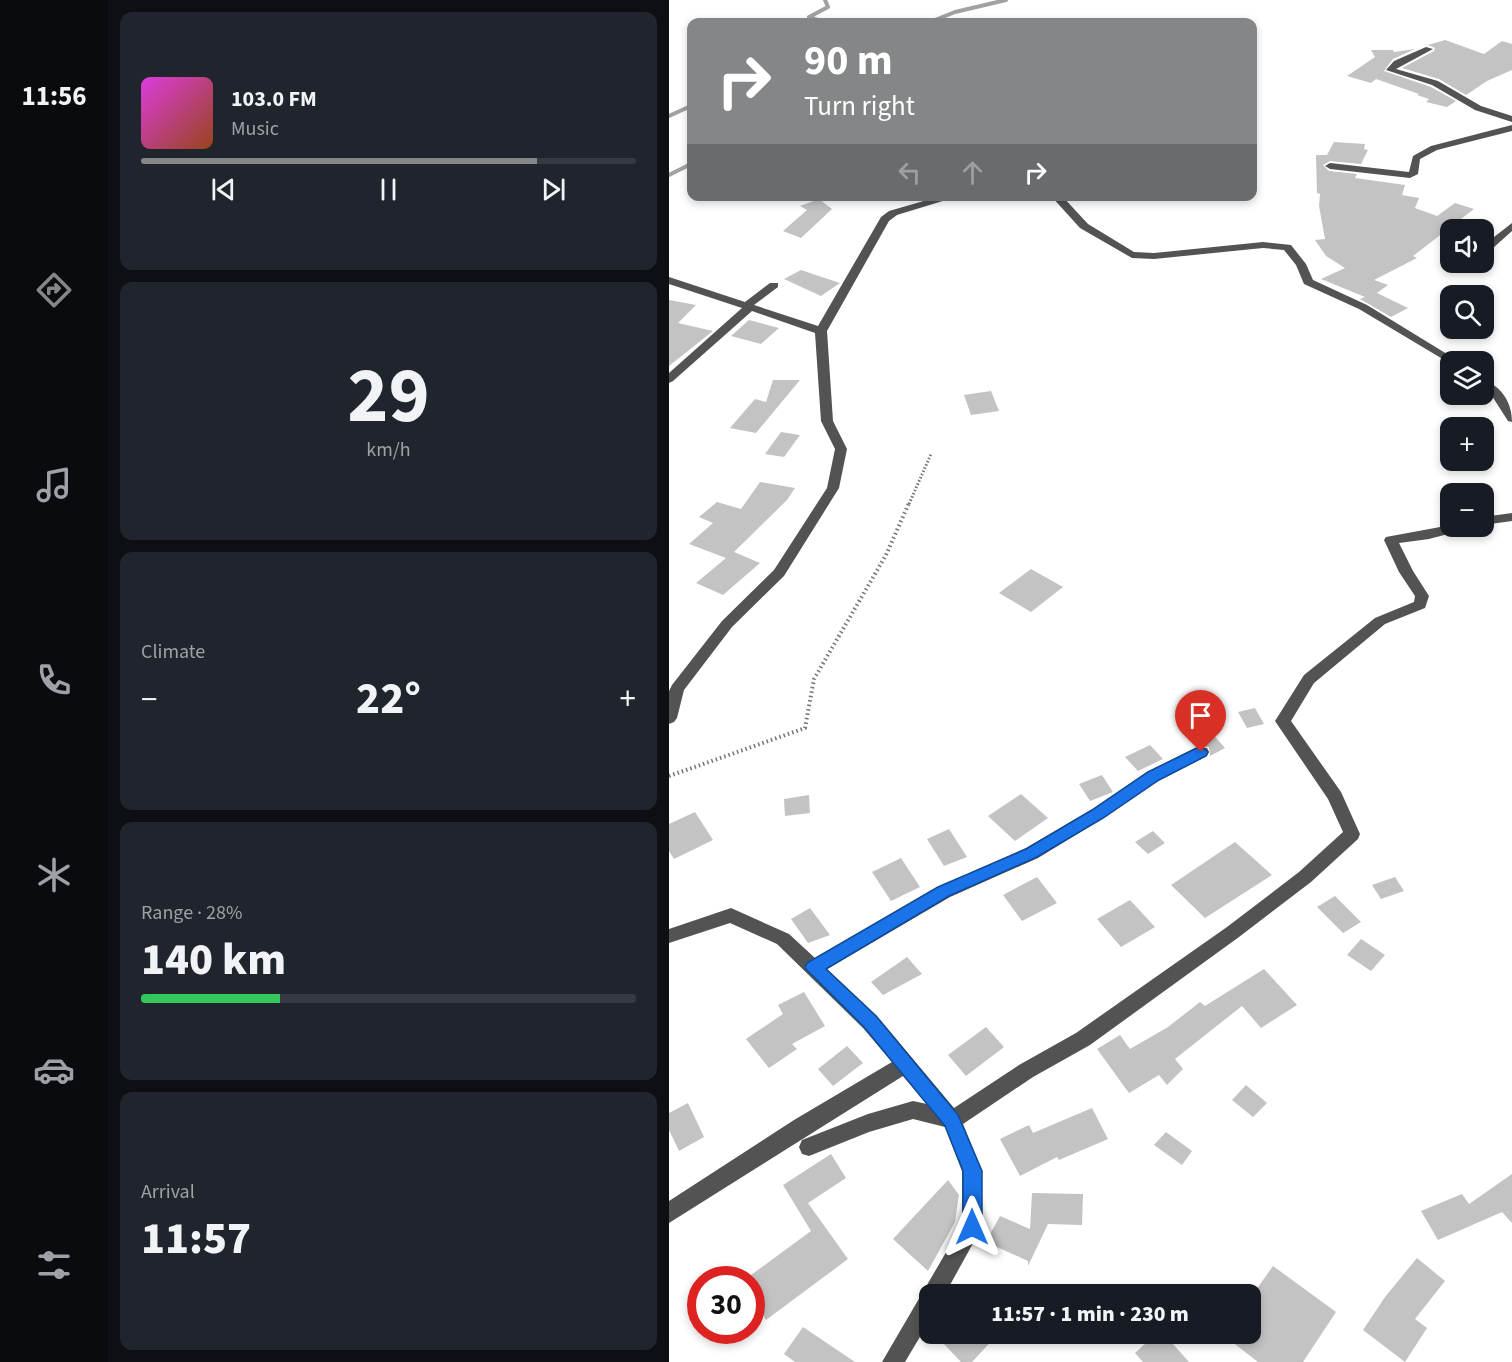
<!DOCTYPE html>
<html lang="en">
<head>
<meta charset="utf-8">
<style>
  :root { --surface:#171b24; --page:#20242c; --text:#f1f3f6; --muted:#9ea1a6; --line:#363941; --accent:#858687 }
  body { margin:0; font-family:"Source Sans 3",sans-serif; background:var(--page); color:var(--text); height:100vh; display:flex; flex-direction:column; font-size:22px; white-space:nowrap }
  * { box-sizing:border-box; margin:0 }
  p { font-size:20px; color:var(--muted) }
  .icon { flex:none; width:33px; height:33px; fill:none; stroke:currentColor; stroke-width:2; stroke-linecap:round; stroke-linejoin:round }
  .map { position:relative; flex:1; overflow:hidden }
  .side { display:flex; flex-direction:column; gap:12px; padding:12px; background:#0d0f14; width:561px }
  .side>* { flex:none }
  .top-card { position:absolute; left:18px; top:18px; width:570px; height:183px; border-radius:12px; box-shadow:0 3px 9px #0003; background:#858687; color:#fff; overflow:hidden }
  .buttons { position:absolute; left:771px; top:219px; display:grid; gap:12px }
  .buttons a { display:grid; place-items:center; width:54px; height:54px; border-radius:12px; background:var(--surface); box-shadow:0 3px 9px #0003; font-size:30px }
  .speed { position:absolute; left:18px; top:1266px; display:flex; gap:12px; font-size:30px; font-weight:700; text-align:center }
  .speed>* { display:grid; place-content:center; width:78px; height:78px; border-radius:50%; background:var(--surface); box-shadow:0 3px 9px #0003; line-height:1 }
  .speed .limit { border:9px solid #d22; background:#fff; color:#111 }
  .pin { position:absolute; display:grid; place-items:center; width:51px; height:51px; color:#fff; margin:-62px -26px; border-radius:50% 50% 50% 0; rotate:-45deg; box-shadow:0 0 6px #0007 }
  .pin .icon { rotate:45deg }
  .me { position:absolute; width:66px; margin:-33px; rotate:0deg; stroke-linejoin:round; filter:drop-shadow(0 0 4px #0008) }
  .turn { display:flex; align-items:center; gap:21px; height:126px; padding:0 18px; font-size:27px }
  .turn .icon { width:78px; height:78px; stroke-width:2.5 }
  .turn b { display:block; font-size:42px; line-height:51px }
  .lanes { display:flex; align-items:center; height:57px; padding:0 18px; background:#0003; justify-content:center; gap:30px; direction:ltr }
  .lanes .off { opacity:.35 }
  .big { font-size:45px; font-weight:800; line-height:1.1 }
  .side .tile { flex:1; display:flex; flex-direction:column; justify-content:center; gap:9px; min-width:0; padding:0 21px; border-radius:12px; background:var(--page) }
  .side .dial { align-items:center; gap:0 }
  .dial b { font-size:78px; line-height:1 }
  .song { display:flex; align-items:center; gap:18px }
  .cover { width:72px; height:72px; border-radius:9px; background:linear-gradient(135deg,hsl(300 70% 55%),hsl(20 70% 35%)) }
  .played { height:6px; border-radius:3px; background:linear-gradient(90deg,var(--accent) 80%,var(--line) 80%) }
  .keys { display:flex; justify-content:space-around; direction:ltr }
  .heat { display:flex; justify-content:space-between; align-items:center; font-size:33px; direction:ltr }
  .charge { height:9px; border-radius:4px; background:linear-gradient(90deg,#34c759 28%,var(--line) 0) }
  .trip { position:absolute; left:250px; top:1284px; width:342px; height:60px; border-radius:12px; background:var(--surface); box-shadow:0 3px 9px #0003; font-weight:800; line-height:60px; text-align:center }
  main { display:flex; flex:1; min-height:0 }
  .dock { display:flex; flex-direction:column; width:108px; justify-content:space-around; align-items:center; background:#090b0e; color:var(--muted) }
  .dock .icon { width:42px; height:42px }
  .dock .current { color:var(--accent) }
  .dock b { font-size:27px; color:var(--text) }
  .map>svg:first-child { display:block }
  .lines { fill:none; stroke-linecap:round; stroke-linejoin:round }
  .stream { stroke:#a1a1a1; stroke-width:4 }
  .building { fill:#c3c3c3 }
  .path-far1 { stroke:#757575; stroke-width:3; stroke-dasharray:1.5 2; stroke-linecap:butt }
  .path { stroke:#757575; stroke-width:4; stroke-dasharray:1.5 3; stroke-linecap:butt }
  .minor { fill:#535353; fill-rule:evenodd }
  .route { fill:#1a73e8; stroke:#114b97; stroke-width:1.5 }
</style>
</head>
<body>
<main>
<nav class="dock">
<b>11:56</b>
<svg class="icon current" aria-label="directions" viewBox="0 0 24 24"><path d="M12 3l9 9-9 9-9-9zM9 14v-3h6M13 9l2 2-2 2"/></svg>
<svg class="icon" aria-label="music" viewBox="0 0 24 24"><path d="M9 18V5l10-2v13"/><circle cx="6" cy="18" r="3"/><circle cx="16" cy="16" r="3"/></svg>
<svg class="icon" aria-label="phone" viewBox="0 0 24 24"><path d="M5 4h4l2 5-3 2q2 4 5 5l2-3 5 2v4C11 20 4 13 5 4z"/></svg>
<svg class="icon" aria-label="climate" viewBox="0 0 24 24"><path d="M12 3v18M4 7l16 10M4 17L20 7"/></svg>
<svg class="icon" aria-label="car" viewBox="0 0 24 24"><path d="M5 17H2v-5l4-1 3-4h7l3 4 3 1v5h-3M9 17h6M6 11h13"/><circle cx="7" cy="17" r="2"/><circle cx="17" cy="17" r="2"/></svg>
<svg class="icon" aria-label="filters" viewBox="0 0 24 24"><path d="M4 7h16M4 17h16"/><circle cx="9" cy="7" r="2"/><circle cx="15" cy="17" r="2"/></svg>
</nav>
<section class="side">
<div class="tile">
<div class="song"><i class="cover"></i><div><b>103.0 FM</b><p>Music</p></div></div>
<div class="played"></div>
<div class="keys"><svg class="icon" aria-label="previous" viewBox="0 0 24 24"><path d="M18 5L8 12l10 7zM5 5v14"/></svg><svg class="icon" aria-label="pause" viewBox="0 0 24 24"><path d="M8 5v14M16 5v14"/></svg><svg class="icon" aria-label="next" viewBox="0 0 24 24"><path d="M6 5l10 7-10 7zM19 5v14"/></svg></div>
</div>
<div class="tile dial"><b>29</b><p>km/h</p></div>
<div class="tile"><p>Climate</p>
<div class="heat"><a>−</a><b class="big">22°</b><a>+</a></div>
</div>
<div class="tile"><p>Range · 28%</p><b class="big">140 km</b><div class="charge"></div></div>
<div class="tile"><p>Arrival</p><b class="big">11:57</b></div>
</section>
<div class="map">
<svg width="843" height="1362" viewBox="0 0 843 1362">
  <rect width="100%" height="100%" fill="#fff"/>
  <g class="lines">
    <path class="stream" d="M154 22 140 17 159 7 156 0
      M261 22 286 12 337 0
      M0 116 22 106
      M0 175 22 164"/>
  </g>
  <path class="building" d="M776 40 815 54 833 41 843 44V70L818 81 797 95 770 79 733 68 765 51 766 48 759 45Z
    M746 49 724 59 715 71 762 87 787 101 778 107 757 102 760 99 748 95 750 94 707 79 702 83 678 76 706 57 702 50H724L725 52Z
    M665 142 696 144 695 149 699 150 692 164 661 161 654 165 660 171 688 174 686 178 736 185 733 195 750 198 746 208 768 216 786 203 805 209 744 256 748 258 705 280 719 285 708 293 739 308 722 317 691 299 696 297 652 279 676 268 657 256 646 240 656 239 650 206 651 194 648 193 647 155H658Z
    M150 199 163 209 132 238 114 231 138 210 131 206Z
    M132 270 171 283 152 296 115 279Z
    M0 300 27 305 9 323 44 331 0 366Z
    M80 320 110 328 92 344 62 336Z
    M104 380H131L87 433 61 428 86 399 97 402Z
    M322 391 330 411 302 415 295 395Z
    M112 432 131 435 115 457 96 454Z
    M91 482 126 488 118 500 65 552 91 563 54 595 27 583 57 558 20 544 44 523 30 517 48 502 72 509Z
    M362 569 394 587 362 612 330 593Z
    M586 708 595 724 578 728 569 712Z
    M540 730 556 748 541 756 540 747 527 746 521 739Z
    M481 745 494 759 469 771 456 757Z
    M433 775 444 792 421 801 410 784Z
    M352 794 379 818 346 841 319 816Z
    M140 795 141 813 116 816 115 799Z
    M26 812 44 840 5 859 0 851V824Z
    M280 829 298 857 275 866 258 839Z
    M484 831 496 843 479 854 466 842Z
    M566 842 603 875 536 918 502 885Z
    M232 858 251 887 222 901 203 872Z
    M368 877 388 903 353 921 334 895Z
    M726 877 735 891 712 899 703 885Z
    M666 896 692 922 674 933 648 907Z
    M461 900 486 927 452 947 428 919Z
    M141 908 161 935 139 943 122 919Z
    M692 939 716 955 702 971 678 955Z
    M238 957 253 974 214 995 202 982Z
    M595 969 628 1005 592 1028 573 1006 506 1059 514 1069 498 1085 490 1075 460 1093 428 1049 451 1035 461 1049 499 1027 531 1002 536 1006Z
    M135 992 156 1026 123 1044 128 1049 100 1068 77 1039 114 1014 109 1005Z
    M317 1027 335 1047 297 1076 279 1055Z
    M178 1046 194 1063 164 1086 149 1069Z
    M577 1085 598 1103 584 1117 563 1100Z
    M19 1103 35 1137 10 1151 0 1130V1113Z
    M423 1108 439 1139 390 1160 388 1157 351 1176 331 1139 360 1125 364 1133Z
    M497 1132 523 1151 513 1165 485 1145Z
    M162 1154 177 1178 139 1203 179 1259 97 1320 82 1297V1275L142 1231 114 1185Z
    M843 1174V1223L833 1212 769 1240 752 1211 793 1194 800 1204Z
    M279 1180 290 1195 286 1222 259 1271 224 1239Z
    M363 1193 414 1194 413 1225 379 1224 359 1266V1261L317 1242 331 1216 361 1229Z
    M748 1258 776 1281 746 1319 758 1328 736 1362 694 1330 716 1297Z
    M604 1266 667 1312 634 1362H589L553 1334H582V1297Z
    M134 1327 186 1362H126L115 1354Z
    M283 1334H329L303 1362H292L274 1343Z
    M487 1334H495L520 1362H474L466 1353Z"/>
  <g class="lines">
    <path class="path-far1" d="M240 504 262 454"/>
    <path class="path" d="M0 776 136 728 145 679 217 555 240 503"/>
    <path class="minor" d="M757 47 764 49 727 69 769 81 812 106 843 116V122L806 110 763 85 717 70 725 61Z
      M843 125V131L768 150 751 159 749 174 741 178 661 169 656 166 661 163 740 172 744 156 762 146Z
      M272 196H290L228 215 220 221 158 331 164 421 178 449 170 488 115 576 63 627 15 690 8 718 5 722 0 724V691L3 685 53 621 105 570 158 488 166 449 152 421 146 333 83 311 4 381 0 383V373L73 308 0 284V277L76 302 101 283H109V287L85 305 149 326 212 217 220 211Z
      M382 196H393L419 224 465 252 485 253 594 242 622 245 637 264 644 280 698 305 791 362H782V364L690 309 635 284 627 265 615 250 594 248 485 259 463 258 411 228Z
      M843 223V231L824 248H816V244Z
      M814 380C833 386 843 403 843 422L839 421 823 396 814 389Z
      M843 513V521L814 525V517Z
      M782 525 799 526 798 529 760 539 730 543 744 571 760 596 756 608 716 624 645 683 622 721 672 792 691 834 689 839 642 882 570 937 421 1045 364 1077 294 1124 313 1171V1227L276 1294H261V1320L236 1362H213L293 1225V1171L276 1127 244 1119 200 1132 140 1156 133 1154 130 1147 133 1140 199 1114 244 1101 258 1104 234 1076 0 1223V1201L125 1120 223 1062 194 1028 108 944 61 923 0 943V929L62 908 120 934 146 958 269 887 357 848 422 810 478 772 526 748H538L540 752 538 756 490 780 434 818 369 858 281 897 158 969 208 1016 285 1108 350 1065 407 1033 558 927 630 872 674 832 659 799 606 721 635 675 706 618 745 602 746 596 730 572 715 540 717 537Z"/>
  </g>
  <path class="route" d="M532 746 539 752 537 756 490 780 434 818 368 857 280 896 157 969 207 1016 289 1115 313 1171V1227L310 1233 303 1236 296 1233 294 1227V1171L276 1126 195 1027 136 968 138 963 269 887 357 849 423 810 479 772Z"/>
</svg>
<div class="buttons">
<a><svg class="icon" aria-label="sound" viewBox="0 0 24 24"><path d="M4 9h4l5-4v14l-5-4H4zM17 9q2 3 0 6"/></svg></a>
<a><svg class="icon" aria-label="search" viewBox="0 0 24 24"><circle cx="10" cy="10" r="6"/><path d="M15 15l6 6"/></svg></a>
<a><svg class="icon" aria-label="layers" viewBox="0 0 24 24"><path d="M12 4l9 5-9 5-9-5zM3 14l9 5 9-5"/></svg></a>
<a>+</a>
<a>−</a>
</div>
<div class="speed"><div class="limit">30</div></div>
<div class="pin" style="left:532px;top:752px;background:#d93025"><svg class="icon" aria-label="arrive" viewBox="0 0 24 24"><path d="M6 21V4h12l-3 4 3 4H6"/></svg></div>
<svg class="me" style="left:303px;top:1227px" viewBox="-20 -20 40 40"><path d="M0-17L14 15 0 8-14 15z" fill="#1a73e8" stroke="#fff" stroke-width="4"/></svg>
<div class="trip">11:57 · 1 min · 230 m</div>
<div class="top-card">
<div class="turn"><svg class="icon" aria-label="right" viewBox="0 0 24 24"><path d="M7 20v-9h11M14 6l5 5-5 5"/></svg><div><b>90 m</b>Turn right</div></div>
<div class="lanes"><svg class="icon off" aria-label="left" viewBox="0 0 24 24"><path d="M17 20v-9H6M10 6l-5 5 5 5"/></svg><svg class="icon off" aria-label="ahead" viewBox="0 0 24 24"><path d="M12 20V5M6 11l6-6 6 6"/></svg><svg class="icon" aria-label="right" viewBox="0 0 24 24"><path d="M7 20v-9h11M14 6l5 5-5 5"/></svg></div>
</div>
</div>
</main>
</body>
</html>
